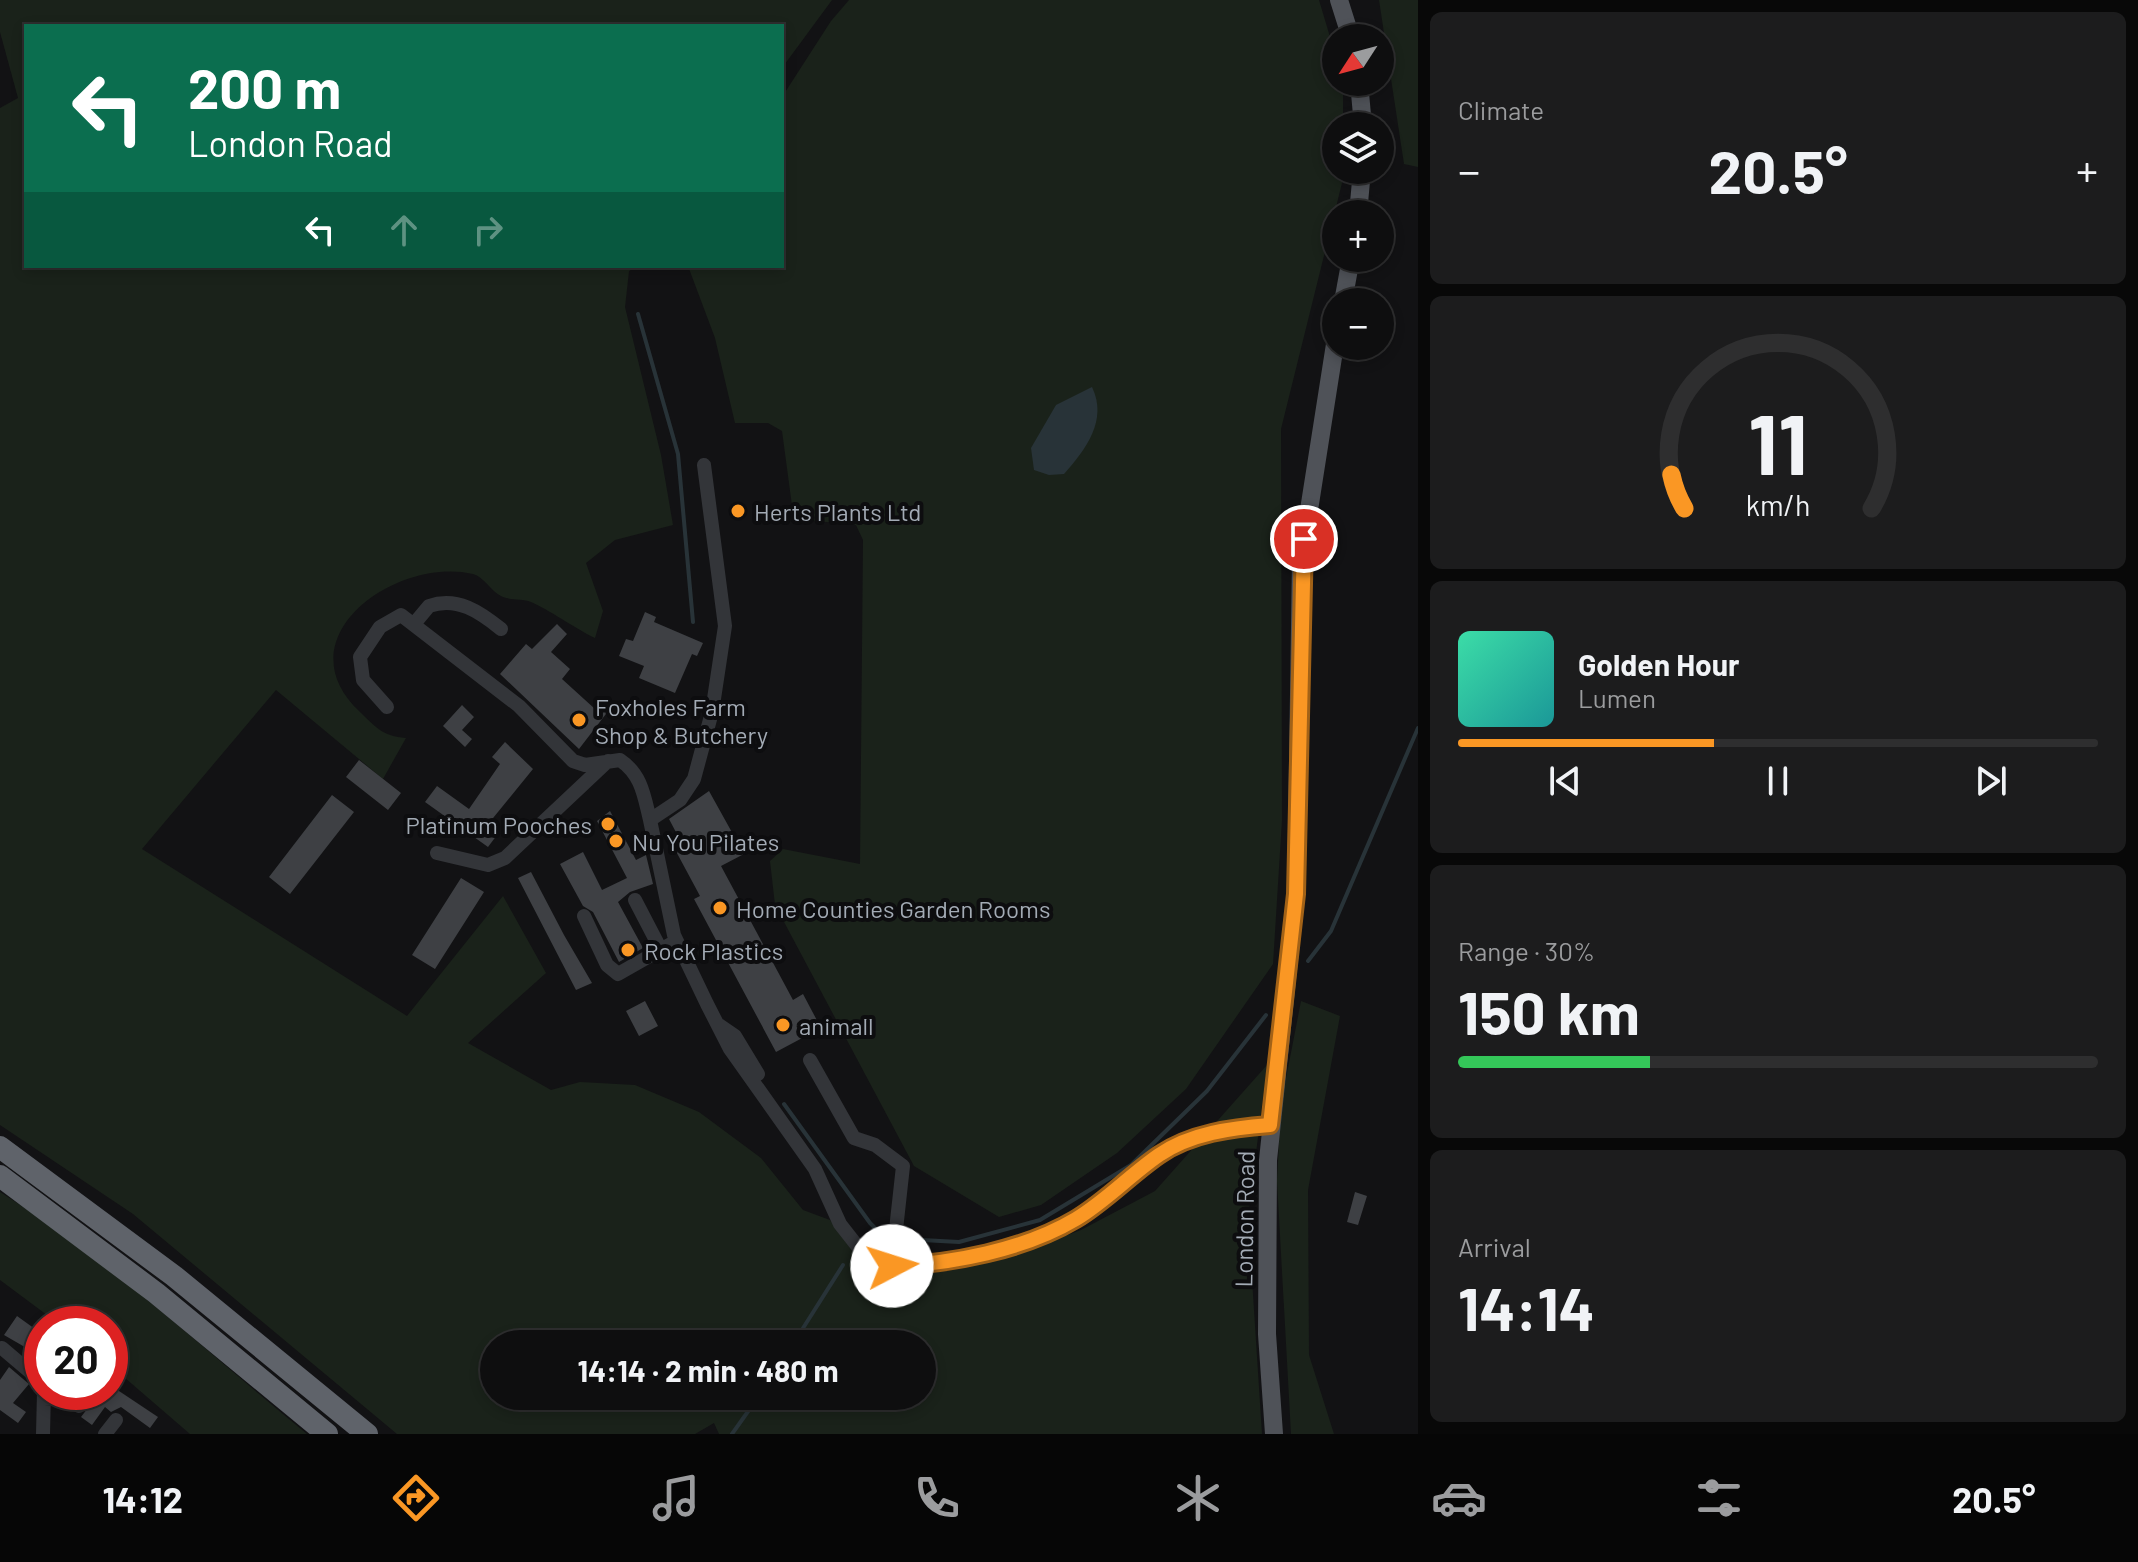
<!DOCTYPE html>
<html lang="en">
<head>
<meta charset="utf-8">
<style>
  :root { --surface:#0e0e0f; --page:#1c1c1d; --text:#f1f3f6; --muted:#9b9c9e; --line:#2e2e2f; --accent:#fa9724 }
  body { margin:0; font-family:Barlow,sans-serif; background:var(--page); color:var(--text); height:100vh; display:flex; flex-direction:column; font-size:30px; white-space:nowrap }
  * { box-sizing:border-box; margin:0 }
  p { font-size:26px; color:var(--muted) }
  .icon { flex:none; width:44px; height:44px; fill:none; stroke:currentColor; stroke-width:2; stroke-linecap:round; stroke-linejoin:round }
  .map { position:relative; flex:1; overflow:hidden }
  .sheet { display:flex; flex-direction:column; gap:12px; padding:12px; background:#080808; width:720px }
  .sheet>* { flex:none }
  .hud { position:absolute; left:24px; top:24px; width:760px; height:244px; border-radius:0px; box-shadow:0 4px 12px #0003,0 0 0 2px var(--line); background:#0b6e4f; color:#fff; overflow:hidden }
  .needle { width:52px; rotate:234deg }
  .controls { position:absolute; left:1322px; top:24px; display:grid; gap:16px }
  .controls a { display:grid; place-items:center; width:72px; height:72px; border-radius:50%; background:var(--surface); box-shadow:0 4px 12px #0003,0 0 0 2px var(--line); font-size:40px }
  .speed { position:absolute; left:24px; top:1306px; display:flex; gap:16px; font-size:40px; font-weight:700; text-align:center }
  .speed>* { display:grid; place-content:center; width:104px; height:104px; border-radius:50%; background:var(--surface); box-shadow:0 4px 12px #0003,0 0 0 2px var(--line); line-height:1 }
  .speed .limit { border:12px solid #d22; background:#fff; color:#111 }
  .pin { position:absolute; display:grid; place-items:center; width:68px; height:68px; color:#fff; margin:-34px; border:4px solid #fff; border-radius:50%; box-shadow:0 2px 8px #0007 }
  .me { position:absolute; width:88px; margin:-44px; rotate:85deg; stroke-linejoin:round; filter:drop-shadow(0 0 6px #0008) }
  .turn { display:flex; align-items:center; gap:28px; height:168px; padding:0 32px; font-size:36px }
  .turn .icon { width:104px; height:104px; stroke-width:2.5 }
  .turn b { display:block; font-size:56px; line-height:68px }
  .lanes { display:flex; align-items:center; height:76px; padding:0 32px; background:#0003; justify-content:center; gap:40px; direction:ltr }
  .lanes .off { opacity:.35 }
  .big { font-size:60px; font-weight:700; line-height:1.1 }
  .sheet .widget { flex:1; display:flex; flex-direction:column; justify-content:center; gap:12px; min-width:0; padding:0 28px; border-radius:12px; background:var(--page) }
  .sheet .dial { align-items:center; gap:0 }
  .dial svg { height:208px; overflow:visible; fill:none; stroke:var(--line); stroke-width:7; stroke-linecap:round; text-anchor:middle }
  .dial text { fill:var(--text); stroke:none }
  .song { display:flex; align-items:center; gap:24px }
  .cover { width:96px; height:96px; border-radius:12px; background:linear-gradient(135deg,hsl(160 70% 55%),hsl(180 70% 35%)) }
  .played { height:8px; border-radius:4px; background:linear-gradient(90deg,var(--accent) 40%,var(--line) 40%) }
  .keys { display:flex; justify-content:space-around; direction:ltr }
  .heat { display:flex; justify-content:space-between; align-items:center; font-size:44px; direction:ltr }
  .charge { height:12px; border-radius:6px; background:linear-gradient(90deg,#34c759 30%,var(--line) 0) }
  .trip { position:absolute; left:480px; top:1330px; width:456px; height:80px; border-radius:40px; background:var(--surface); box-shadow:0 4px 12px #0003,0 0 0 2px var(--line); font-weight:700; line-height:80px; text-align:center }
  .dock { display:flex; height:128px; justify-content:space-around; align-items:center; background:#060606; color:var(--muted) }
  .dock .icon { width:56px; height:56px }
  .dock .on { color:var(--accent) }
  .dock b { font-size:36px; color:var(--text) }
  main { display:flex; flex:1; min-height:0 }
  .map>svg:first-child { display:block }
  .green { fill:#1a221a; fill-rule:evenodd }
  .water { fill:#283338 }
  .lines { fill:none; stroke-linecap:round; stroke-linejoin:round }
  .stream { stroke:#283338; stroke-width:4 }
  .building { fill:#3e4044 }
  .minor { stroke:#333539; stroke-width:14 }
  .major { stroke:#4f5258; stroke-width:18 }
  .highway { stroke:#5f636a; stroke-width:22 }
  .route-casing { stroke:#a26217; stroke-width:20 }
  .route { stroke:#fa9724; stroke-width:14 }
  .poi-dot { fill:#fa9724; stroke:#0d0d0f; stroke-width:3 }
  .labels { text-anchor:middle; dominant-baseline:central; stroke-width:8; stroke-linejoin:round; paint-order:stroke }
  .poi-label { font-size:24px; fill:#a3abb5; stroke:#0d0d0f; text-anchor:start }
  .street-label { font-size:24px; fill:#a3abb5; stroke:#0d0d0f }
</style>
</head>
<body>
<main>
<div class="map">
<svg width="1418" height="1434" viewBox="0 0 1418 1434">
  <rect width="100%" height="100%" fill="#121214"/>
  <path class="green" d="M0 0H832L782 68V26H26V266H638L629 271 625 307 661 455 673 525 615 540 586 563 603 611 595 638C576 629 548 609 531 602 522 598 510 601 501 596 491 591 484 577 473 574 396 556 281 638 360 712 377 728 382 736 406 738L383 779 276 690 142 849 407 1016 503 896 546 973 468 1043 551 1090 580 1082 635 1085 699 1112 761 1158 803 1210 830 1220 859 1258 882 1272 923 1275 1014 1255 1081 1230 1155 1191 1267 1065 1248 1217 1262 1434H719L714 1423 695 1434H397L133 1214 0 1125V108L18 98 0 32ZM494 1344H922V1396H494Z
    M849 0H1319L1336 57V82L1343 83V126H1336V170H1342V183L1281 429 1282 820 1273 964 1186 1089 1117 1153 1041 1205 999 1217 914 1166 775 905 770 861 783 849 860 864 863 540 856 525 807 520 793 513 782 431 768 423H735L715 338 688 266H782V97L831 21Z
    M1379 0H1418V167L1404 164Z
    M1301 1001 1340 1016 1308 1190 1309 1355 1334 1434H1291L1277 1181 1281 1104Z
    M0 1192C110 1261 207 1352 307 1434H190L110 1365V1324H59L0 1280Z"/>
  <path class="water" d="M1092 387C1108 420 1086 449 1064 474L1049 475 1034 470 1031 448 1056 405Z"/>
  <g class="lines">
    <path class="stream" d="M638 314 678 454 693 622
      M1308 961 1331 931 1418 728
      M784 1104 870 1223 885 1238 959 1242 1040 1220 1131 1165 1207 1091 1266 1015
      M793 1344 843 1265
      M732 1434 759 1396"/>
  </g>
  <path class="building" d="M645 612 656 617 654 622 703 643 697 656 692 654 675 693 639 678 644 666 619 656 626 639 633 641Z
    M557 624 567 634 551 652 570 669 562 679 595 709 601 703 609 710 579 749 500 674 526 644 532 649Z
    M462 705 474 717 462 730 472 739 465 747 443 726Z
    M505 742 533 769 489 823 500 831 488 847 425 802 437 786 469 809 500 764 492 757Z
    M359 760 401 793 388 810 346 777Z
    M709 791 744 854 721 866 793 1000 803 994 821 1028 776 1052 694 899 700 896 671 842 679 838 669 819Z
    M332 795 354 812 290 894 269 877Z
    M610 811 636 860 646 855 653 884 630 892 618 902 643 948 619 962 593 912 583 906 560 864 583 852 602 890 627 878 597 821Z
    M531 872 564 935 592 983 576 990 518 878Z
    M461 878 484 892 435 969 412 955Z
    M645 1001 658 1026 639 1036 626 1011Z
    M1355 1192 1367 1196 1358 1225 1347 1222Z
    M17 1316 42 1334V1357L4 1335Z
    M9 1367 29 1384 13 1403 26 1412 18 1423 0 1410V1380Z
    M110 1385 158 1417 150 1428 121 1407 111 1412 105 1407 92 1425 81 1417 100 1392H110Z"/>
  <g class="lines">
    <path class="minor" d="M704 465 725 626 712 712 694 779 680 800 650 820 674 935 707 1004 730 1049 815 1169 840 1224 862 1252 892 1266 920 1265 1012 1246 1074 1220 1161 1153 1217 1130 1270 1125
      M414 624 429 606C457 596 480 612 501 629
      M387 707 363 680 360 657 380 627 401 615 519 706 573 761 585 765 620 760C642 775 644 796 650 820
      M437 853 488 865 505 858 608 761
      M635 900 661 950
      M584 916 607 965 618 974 676 941
      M719 1025 735 1036 758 1074
      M810 1060 854 1138 875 1145 903 1166 892 1266
      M2 1348 42 1382
      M44 1399 62 1398 79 1406
      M43 1434 44 1392
      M105 1434 116 1420"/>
    <path class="major" d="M1339 0 1351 38
      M1359 82 1363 126
      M1358 214 1362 170
      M1343 302 1351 258
      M1274 1434 1267 1334 1268 1160 1296 894 1301 561 1336 338"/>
    <path class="highway" d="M0 1147 174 1276 367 1434
      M0 1176 156 1293 327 1434"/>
  </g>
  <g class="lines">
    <defs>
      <path id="route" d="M892 1266C951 1264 1024 1250 1076 1219 1106 1201 1130 1175 1159 1155 1191 1133 1232 1128 1270 1125L1296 894 1304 539"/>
    </defs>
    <use href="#route" class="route-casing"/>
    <use href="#route" class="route"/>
  </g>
  <g class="poi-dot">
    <circle cx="738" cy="511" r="8"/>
    <circle cx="579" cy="720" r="8"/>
    <circle cx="608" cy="824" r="8"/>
    <circle cx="616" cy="841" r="8"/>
    <circle cx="720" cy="908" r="8"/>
    <circle cx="628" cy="950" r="8"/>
    <circle cx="783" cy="1025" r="8"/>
  </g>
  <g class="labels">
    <g class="poi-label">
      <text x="754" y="511">Herts Plants Ltd</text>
      <text x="595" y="706">Foxholes Farm<tspan x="595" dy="28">Shop &amp; Butchery</tspan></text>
      <text x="592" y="824" text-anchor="end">Platinum Pooches</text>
      <text x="632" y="841">Nu You Pilates</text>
      <text x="736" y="908">Home Counties Garden Rooms</text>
      <text x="644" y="950">Rock Plastics</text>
      <text x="799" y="1025">animall</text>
    </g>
    <g class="street-label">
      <text transform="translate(1244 1219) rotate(-89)">London Road</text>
    </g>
  </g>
</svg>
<div class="controls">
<a><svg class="needle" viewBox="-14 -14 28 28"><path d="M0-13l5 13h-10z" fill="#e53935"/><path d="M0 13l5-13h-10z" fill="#9b9c9e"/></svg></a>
<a><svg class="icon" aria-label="layers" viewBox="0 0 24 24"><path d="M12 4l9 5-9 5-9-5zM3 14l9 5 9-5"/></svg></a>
<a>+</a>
<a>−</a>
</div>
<div class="speed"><div class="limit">20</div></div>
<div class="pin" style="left:1304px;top:539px;background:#d93025"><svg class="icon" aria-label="arrive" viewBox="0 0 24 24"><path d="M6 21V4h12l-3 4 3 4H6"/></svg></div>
<svg class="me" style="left:892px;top:1266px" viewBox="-20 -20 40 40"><circle r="19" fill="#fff"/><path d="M0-13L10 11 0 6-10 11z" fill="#fa9724"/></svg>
<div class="trip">14:14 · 2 min · 480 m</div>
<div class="hud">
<div class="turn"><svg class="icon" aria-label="left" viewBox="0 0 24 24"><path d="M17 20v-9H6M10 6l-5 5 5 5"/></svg><div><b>200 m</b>London Road</div></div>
<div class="lanes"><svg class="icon" aria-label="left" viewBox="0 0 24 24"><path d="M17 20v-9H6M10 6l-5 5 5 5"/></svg><svg class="icon off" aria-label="ahead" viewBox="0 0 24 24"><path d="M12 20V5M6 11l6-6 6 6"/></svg><svg class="icon off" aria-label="right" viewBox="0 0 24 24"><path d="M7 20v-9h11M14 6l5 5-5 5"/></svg></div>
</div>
</div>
<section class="sheet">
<div class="widget"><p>Climate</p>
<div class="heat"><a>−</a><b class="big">20.5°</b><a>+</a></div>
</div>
<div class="widget dial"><svg viewBox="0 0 100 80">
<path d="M14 69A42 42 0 1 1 86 69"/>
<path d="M14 69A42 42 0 0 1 9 56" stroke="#fa9724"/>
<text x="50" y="56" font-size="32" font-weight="700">11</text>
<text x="50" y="72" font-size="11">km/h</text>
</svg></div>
<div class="widget">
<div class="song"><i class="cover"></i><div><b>Golden Hour</b><p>Lumen</p></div></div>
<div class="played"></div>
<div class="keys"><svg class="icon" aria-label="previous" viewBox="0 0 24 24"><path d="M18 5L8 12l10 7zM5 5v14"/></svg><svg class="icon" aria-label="pause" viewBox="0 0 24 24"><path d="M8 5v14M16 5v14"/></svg><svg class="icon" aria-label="next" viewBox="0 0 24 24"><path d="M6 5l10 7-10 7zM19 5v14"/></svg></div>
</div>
<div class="widget"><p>Range · 30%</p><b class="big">150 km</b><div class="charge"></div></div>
<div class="widget"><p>Arrival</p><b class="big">14:14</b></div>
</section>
</main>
<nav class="dock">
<b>14:12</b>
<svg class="icon on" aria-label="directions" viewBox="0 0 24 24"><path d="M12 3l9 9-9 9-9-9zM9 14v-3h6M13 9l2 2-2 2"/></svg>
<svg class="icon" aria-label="music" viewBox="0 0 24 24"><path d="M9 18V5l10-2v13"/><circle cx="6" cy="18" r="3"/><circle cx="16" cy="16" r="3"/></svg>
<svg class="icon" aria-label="phone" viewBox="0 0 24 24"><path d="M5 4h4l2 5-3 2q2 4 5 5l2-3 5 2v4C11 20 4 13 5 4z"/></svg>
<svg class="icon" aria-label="climate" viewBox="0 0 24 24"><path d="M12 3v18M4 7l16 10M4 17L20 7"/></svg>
<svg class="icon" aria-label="car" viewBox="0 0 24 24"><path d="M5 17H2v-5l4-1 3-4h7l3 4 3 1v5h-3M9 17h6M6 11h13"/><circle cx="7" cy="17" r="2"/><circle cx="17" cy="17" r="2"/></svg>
<svg class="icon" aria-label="filters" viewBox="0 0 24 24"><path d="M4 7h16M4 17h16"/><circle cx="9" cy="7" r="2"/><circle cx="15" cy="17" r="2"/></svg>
<b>20.5°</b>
</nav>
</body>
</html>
